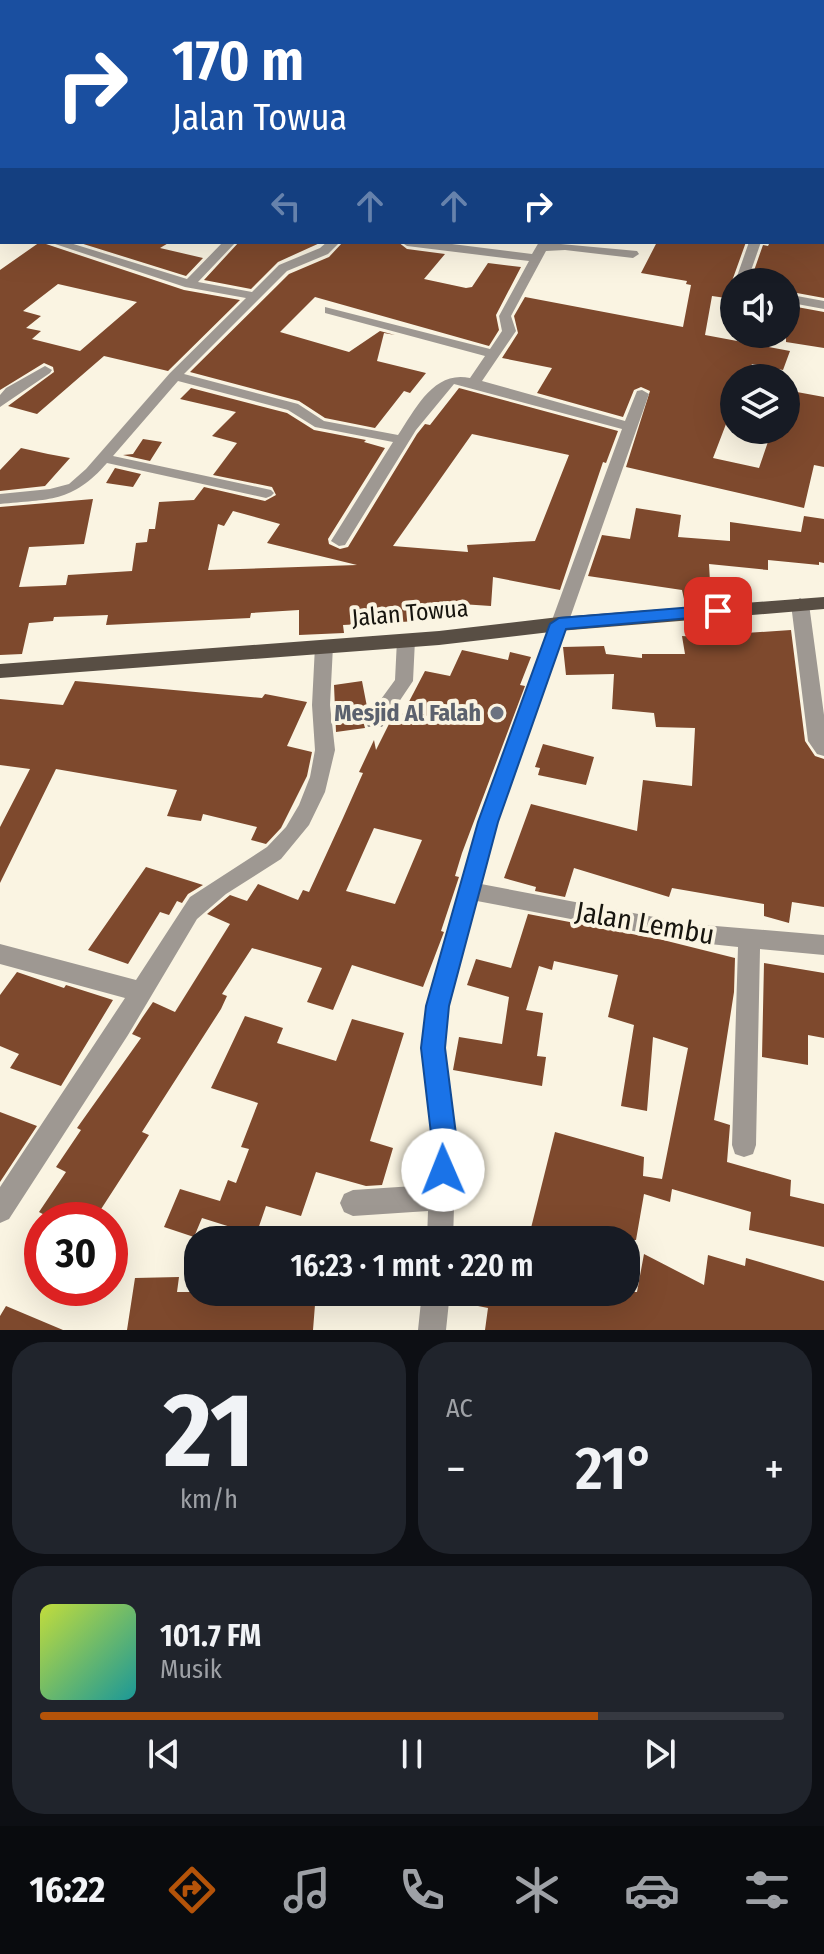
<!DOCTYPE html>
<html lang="id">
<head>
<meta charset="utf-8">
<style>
  :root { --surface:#171b24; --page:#20242c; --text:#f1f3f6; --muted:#9ea1a6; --line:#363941; --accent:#b45309 }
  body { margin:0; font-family:"Fira Sans Condensed",sans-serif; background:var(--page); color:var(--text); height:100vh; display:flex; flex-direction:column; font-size:30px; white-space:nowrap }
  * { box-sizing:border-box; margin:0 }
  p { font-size:26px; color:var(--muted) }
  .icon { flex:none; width:44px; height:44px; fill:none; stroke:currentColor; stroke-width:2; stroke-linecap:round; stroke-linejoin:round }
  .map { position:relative; height:1330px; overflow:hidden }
  .panel { display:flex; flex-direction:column; gap:12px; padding:12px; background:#0d0f14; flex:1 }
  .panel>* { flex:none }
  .hud { position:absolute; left:0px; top:0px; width:824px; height:244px; box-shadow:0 8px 32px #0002; background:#1a4fa0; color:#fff; overflow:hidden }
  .fabs { position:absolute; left:720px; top:268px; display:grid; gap:16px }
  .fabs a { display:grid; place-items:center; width:80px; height:80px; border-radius:50%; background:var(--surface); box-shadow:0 8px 32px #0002; font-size:40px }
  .speed { position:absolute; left:24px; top:1202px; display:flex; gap:16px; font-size:40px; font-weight:700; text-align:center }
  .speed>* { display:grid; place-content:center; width:104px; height:104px; border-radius:50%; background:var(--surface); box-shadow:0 8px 32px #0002; line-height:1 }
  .speed .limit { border:12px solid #d22; background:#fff; color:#111 }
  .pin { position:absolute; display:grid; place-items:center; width:68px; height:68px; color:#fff; margin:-34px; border-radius:16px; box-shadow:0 4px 12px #0006 }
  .me { position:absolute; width:88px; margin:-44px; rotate:359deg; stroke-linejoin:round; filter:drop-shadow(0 0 6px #0008) }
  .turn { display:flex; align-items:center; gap:28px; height:168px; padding:0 40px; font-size:36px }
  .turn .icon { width:104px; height:104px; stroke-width:2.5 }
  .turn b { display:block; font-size:56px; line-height:68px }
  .lanes { display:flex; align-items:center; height:76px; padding:0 40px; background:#0003; justify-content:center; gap:40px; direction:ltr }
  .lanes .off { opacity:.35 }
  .big { font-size:60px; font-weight:600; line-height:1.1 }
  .panel .widget { flex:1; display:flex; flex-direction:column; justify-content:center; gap:12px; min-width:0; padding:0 28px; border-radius:32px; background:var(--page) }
  .panel .dial { align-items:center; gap:0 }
  .dial b { font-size:104px; line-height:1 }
  .song { display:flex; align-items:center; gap:24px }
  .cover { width:96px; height:96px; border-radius:12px; background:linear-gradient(135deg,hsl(70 70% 55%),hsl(180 70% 35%)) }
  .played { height:8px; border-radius:4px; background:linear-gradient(90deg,var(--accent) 75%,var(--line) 75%) }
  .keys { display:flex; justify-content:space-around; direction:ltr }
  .heat { display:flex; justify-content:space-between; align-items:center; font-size:44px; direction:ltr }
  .panel .tiles { flex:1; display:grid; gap:12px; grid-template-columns:1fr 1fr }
  .widget:last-child { grid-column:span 2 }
  .trip { position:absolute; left:184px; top:1226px; width:456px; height:80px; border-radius:32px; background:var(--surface); box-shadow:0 8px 32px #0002; font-weight:600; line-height:80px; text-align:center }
  .tabs { display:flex; height:128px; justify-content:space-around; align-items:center; background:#090b0e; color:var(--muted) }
  .tabs .icon { width:56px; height:56px }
  .tabs .selected { color:var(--accent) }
  .tabs b { font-size:36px; color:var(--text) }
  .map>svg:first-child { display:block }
  .building { fill:#7e492d; fill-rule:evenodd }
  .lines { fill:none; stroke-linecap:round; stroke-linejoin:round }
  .minor { fill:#9e9892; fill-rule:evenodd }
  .tertiary { fill:#9e9892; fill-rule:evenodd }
  .primary { fill:#584e44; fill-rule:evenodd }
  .trunk { fill:#4c4136; fill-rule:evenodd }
  .route { fill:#1a73e8; stroke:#114b97; stroke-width:2 }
  .worship-dot { fill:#6b7280; stroke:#faf4e2; stroke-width:3 }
  .labels { text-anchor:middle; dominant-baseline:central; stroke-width:8; stroke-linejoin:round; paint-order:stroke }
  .street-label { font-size:24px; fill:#16140e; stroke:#faf4e2 }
  .worship-label { font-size:24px; font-weight:bold; fill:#5b616d; stroke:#faf4e2; text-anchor:end }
  .near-street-label { font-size:28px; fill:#16140e; stroke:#faf4e2 }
</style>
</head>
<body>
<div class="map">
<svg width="824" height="1330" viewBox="0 0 824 1330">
  <rect width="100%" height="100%" fill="#faf4e2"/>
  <path class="building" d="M40 242 184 290 240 300 168 371 104 356 37 414 8 406 54 372 53 367 44 363 0 390V270ZM58 284 137 302 80 351 32 339 41 331 26 328 41 316 23 311Z
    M77 242H170L160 248 203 258 186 276Z
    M239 242H322L278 262 251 289 204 280Z
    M343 242H398L407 249 445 254 424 279 466 288 472 287 488 263 521 267 496 315 499 330 489 346 315 297 280 332 349 352 380 331 395 335 384 333 377 361 426 373 410 393 404 391 375 428 325 418 299 401 190 372 289 274 329 257Z
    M657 242H746L732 281 733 299 712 296 705 335 790 351 783 370 752 364 746 378H734V412L731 411 713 458 759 468 772 430H786V390L824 397V467L814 465 804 508 626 467 650 391 641 387 634 390 623 417 537 393 552 368 502 358 518 333 514 316 525 297 683 327 691 285 686 284 687 281 641 273Z
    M770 242 806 244 824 242V298L786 291V282H750L763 245 768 246Z
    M786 305 824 312V348L786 342Z
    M191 388 287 413 314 430 366 440 364 442 385 448 328 539 329 544 340 549 348 547 417 434 425 424 430 425 459 388 618 431 606 463 603 462 560 590 493 577 491 606 446 603V610L418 609 419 621 343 625 344 633 299 635V610L251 613 250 618 106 625 108 615 54 617 53 621 29 623 22 654 0 655V507L93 499 84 544 29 547 19 587 66 585 68 575 132 571 136 543 147 542 149 529H155L159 502 194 500 204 487 265 501 276 495 272 487 213 475 237 443 212 436 236 412 180 399ZM472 434 569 455 535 541 467 545 468 552 393 546ZM233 511 280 524 267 543 357 565 208 570 218 524 224 526Z
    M143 439 162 442 150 461 123 455 133 454Z
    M21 448 48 454 70 458 45 486 0 491V470Z
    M115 468 141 474 133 487 106 483Z
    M636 508 681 515 678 537 730 541V522L801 532 804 516 824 519V563L819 562V565L768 560V570L709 564 711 599H684L682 590 588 576 602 535 630 539Z
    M791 630 805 741 815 756 824 759V907L792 902 789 923 764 916V904L672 888 669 897 574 868 565 897 535 891 536 887 504 878 531 804 637 831 643 780 692 786 695 728 656 727 654 713 612 709 614 674 566 675 563 647 604 646 606 654 642 658V654H685L682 636 716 638V635Z
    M462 650 508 660 510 652 531 657 520 685 525 686 462 853 455 876 459 877 441 931 444 932 423 987 352 965 333 1010 307 1002 322 968 252 948 222 994 227 996 221 1009 142 1132 149 1135 94 1220H54L39 1212 66 1172 56 1167 81 1130 77 1128 141 1038 132 1034 142 1018 153 1002 175 1012 230 924 207 914 230 895 247 901 258 884 298 900 303 890 309 892 343 818 363 773 359 772 374 740 376 750 392 718 395 713 402 715 425 671 450 676ZM374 828 422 840 395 904 346 891Z
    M75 681 262 698 265 694 307 702 287 746 312 752 307 776 281 828 266 844 251 840 257 827 203 814 201 821 167 816 177 790 56 769 0 883V827L30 769 0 765V699L63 705Z
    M362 681 368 712 363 721 365 728 336 732 334 685Z
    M543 744 594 757 586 785 538 775 540 768 535 767Z
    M146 867 203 885 188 894 182 903 177 901 169 915 160 912 128 964 88 950Z
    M528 914 663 940 735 958 734 992 714 1120 730 1125 727 1162 791 1180 790 1196 824 1204V1247L749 1230 751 1212 672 1189 670 1202 644 1194 636 1240H528L555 1132 644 1157 643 1176 662 1179 688 1048 653 1037 647 1111 621 1106 634 1025 608 1017 618 975 554 961 552 970 539 966 526 1010 543 1013 537 1056 546 1057 542 1086 453 1070 459 1037 502 1044 509 997 467 985 476 959 511 968Z
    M764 963 824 973V1038L808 1035V1065L762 1057Z
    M17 972 64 988 66 985 113 1000 61 1086 10 1068 19 1054 0 1046V995Z
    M245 1016 283 1028 277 1043 336 1061 352 1019 404 1033 370 1141 393 1148 382 1185 366 1186 316 1172 301 1216 266 1206 256 1235 202 1218 194 1237 164 1227 180 1189 220 1201 228 1180 236 1183 249 1149 241 1147 258 1103 211 1088Z
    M0 1112 37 1126 0 1182Z
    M644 1254 704 1285 708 1255 745 1266 746 1258 824 1281V1330H485L488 1308 453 1301 454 1292H637Z
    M179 1277 177 1292H316L313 1330H127L135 1278Z
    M6 1306 63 1330H0V1316Z"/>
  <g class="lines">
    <path class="minor" d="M50 0H67L69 2H52Z
      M377 0H396L398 2H379Z
      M504 0H527L529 2H502Z
      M822 58H824V64H822Z
      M0 106H2V112H0Z
      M822 117H824V123H822Z
      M822 147H824L822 155Z
      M0 219H2V226H0Z
      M49 242H67L187 279 223 242H236L198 282 252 292 279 265 320 248 327 242H340L328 254 287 271 184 374 298 404 324 421 398 435C416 408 434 370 470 378L485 356 325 313V307L490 349 502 331 499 316 529 261 407 246 401 242H436L532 254 539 242 637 251 639 254 633 258 565 250 546 251 511 316 516 331 482 381 625 421 637 391 642 390 649 394 498 822 481 884 691 924 824 935V955L760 949 756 1145 753 1154 744 1157 735 1154 732 1145 738 947 691 942 477 901 448 1006 445 1048 456 1142 453 1240H427L428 1211 353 1216 344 1212 340 1203 344 1194 353 1190 429 1185 432 1142 421 1048 426 1006 478 822 622 429 454 384 416 430 345 545 339 546 331 541 393 442 315 427 288 410 178 381 113 456 271 490 274 493 271 496 266 498 107 463C72 503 49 499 0 504V494L50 489 69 484 86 469 170 373 246 298 185 287Z
      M749 242H761L747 282H735Z
      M786 294 824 301V309L786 302Z
      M45 366 52 370 50 373 0 407V395L6 388Z
      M800 598 809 604 824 715V756L817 754 808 741 791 604Z
      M406 634 415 640 413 681 382 727H368L366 722 368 717 395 680 397 640Z
      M324 640 333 646 330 705 335 750 325 792 309 825 281 859 226 894 197 919 128 1035 9 1219 0 1223V1187L125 998 0 964V944L136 980 190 897 267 847 286 827 299 805 310 777 315 750 312 705 315 646Z
      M422 1292H450L446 1330H418Z"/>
    <path class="tertiary" d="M722 0H749L751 2H724Z
      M822 7H824V13H822Z"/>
    <path class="primary" d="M824 597V609L559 631 439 645 0 678V664L439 631 559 617Z"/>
    <path class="trunk" d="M298 0H311L297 2Z
      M0 172H2L0 181Z"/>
  </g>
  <path class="route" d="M718 605 724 606 727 611 724 615 566 629 498 822 449 1006 445 1048 457 1142 456 1170 452 1179 443 1182 434 1179 431 1170 432 1142 421 1048 426 1006 478 822 550 624 559 618Z"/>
  <circle class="worship-dot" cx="497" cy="713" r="8"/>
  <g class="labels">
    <g class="street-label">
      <text transform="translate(410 613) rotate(-5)">Jalan Towua</text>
    </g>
    <g class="worship-label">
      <text x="481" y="713">Mesjid Al Falah</text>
    </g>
    <g class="near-street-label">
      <text transform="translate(645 923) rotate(10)">Jalan Lembu</text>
    </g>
  </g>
</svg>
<div class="fabs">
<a><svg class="icon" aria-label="sound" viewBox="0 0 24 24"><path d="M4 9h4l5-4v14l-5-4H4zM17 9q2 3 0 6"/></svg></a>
<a><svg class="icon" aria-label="layers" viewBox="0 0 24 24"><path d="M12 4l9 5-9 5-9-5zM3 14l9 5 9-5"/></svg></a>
</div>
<div class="speed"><div class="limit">30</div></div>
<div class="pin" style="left:718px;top:611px;background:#d93025"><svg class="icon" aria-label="arrive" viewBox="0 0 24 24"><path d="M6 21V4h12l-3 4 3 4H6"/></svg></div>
<svg class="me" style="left:443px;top:1170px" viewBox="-20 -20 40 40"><circle r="19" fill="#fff"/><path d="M0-13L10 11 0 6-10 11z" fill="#1a73e8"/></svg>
<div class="trip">16:23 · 1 mnt · 220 m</div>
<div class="hud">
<div class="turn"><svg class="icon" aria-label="right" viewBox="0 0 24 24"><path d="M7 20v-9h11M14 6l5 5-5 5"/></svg><div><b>170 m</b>Jalan Towua</div></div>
<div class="lanes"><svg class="icon off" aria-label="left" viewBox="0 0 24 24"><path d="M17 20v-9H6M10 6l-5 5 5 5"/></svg><svg class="icon off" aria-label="ahead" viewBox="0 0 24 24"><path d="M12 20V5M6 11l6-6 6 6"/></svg><svg class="icon off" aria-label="ahead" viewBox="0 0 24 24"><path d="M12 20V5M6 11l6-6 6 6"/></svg><svg class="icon" aria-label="right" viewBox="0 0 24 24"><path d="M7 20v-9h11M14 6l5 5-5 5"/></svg></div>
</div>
</div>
<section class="panel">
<div class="tiles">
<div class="widget dial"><b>21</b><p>km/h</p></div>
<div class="widget"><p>AC</p>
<div class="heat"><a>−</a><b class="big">21°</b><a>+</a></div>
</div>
<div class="widget">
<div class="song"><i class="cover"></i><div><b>101.7 FM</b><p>Musik</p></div></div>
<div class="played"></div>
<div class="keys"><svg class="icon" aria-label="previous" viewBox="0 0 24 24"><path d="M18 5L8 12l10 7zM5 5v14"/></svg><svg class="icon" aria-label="pause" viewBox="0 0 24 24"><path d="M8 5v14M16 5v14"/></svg><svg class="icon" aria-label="next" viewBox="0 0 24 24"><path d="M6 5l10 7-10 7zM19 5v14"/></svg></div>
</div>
</div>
</section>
<nav class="tabs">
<b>16:22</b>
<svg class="icon selected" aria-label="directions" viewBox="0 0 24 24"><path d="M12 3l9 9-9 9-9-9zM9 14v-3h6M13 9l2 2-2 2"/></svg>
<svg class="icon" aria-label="music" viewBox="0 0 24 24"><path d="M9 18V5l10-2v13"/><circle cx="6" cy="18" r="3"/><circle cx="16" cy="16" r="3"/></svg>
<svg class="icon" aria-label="phone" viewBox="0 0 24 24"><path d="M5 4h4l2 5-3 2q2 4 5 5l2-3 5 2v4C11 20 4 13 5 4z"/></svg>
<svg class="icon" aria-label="climate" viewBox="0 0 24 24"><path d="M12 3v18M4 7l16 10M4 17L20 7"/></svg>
<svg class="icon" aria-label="car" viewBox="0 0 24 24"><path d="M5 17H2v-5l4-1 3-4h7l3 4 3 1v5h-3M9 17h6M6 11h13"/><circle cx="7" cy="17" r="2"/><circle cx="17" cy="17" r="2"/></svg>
<svg class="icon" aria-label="filters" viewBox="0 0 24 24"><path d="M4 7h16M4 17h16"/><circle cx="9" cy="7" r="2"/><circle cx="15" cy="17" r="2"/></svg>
</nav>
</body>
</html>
